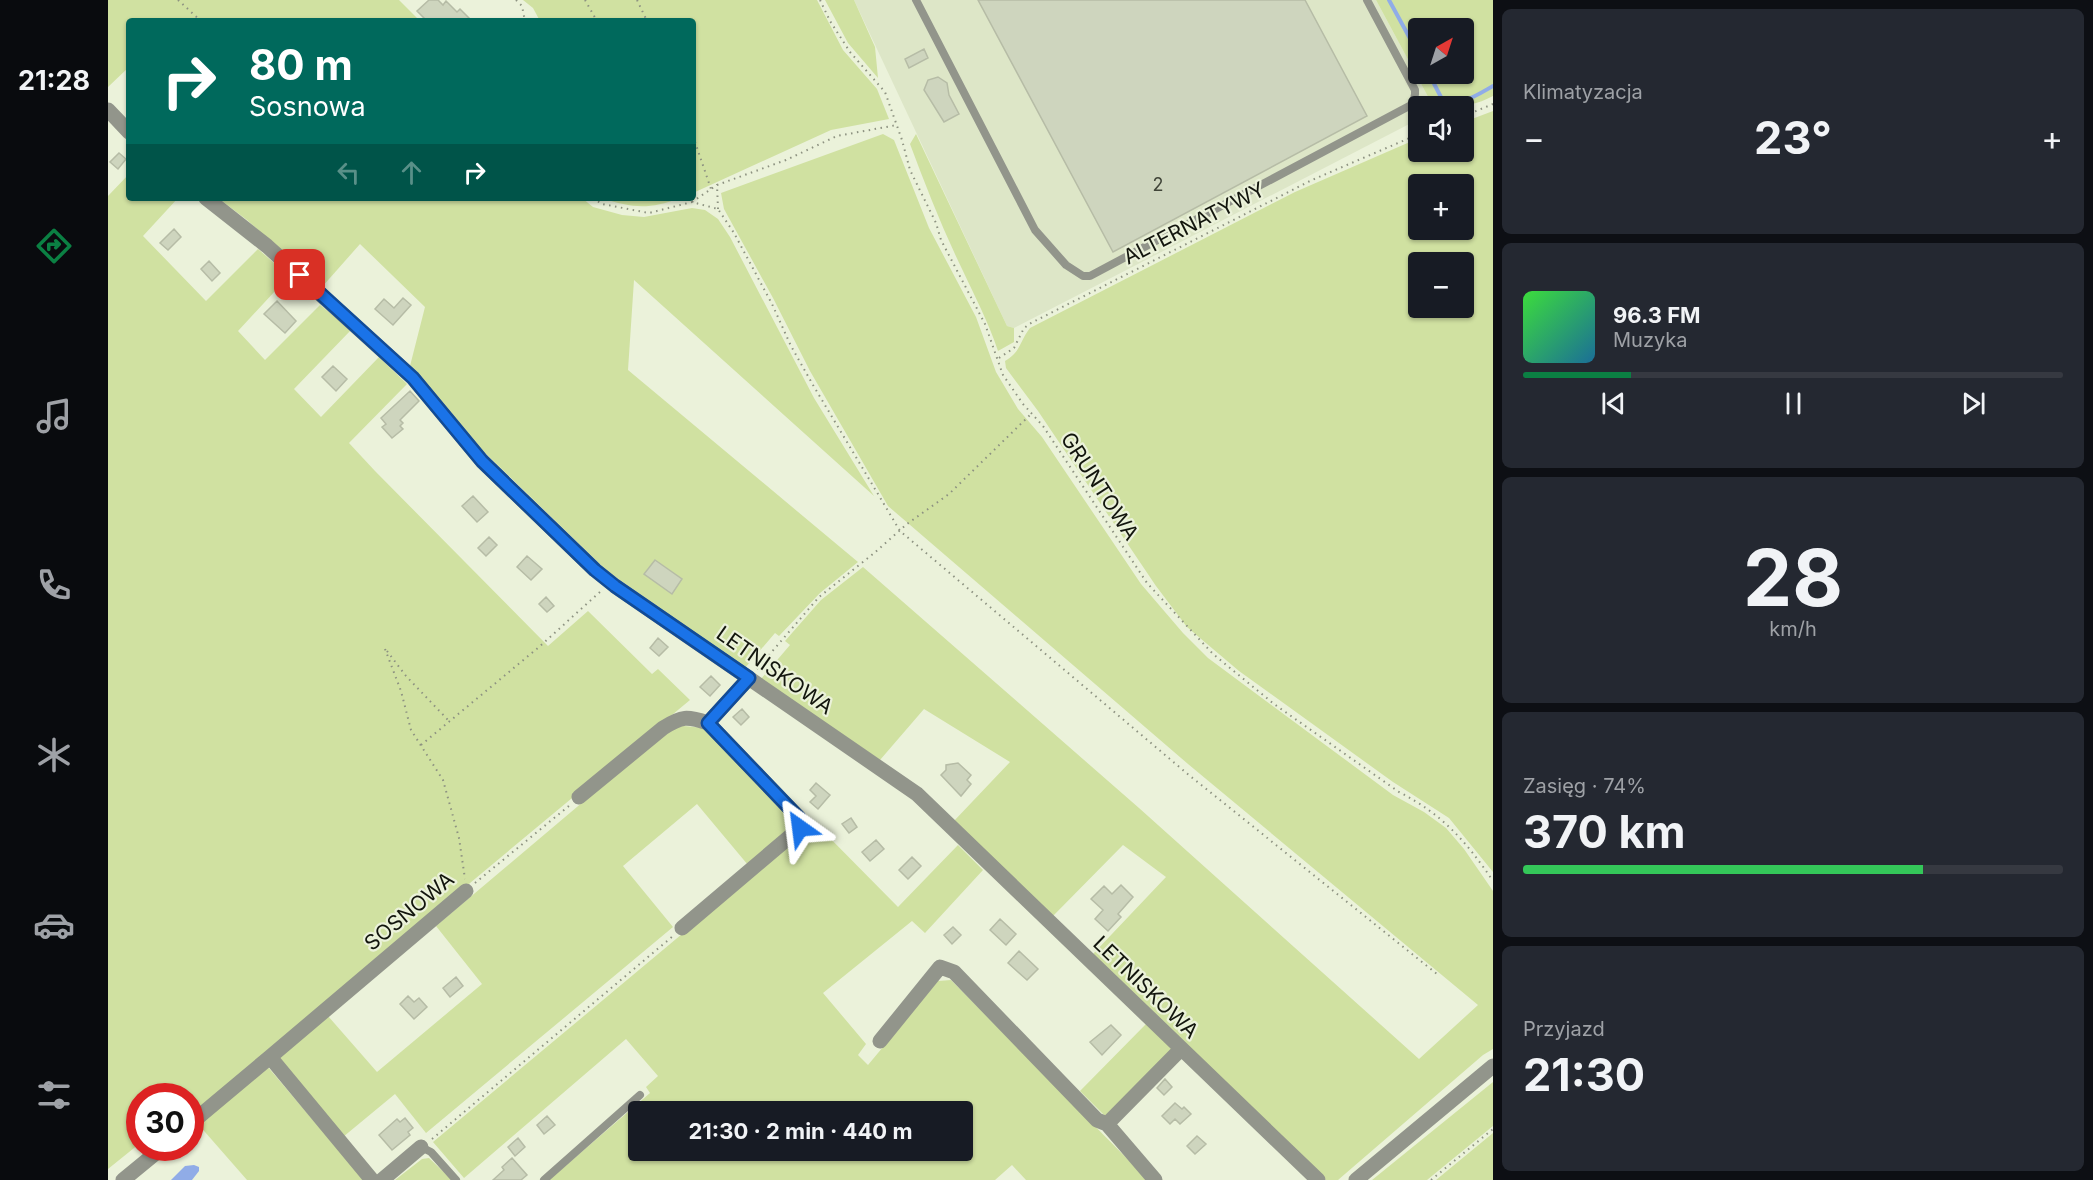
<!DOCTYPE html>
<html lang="pl">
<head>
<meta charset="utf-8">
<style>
  :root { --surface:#171b24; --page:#242831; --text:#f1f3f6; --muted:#9ea1a6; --line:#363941; --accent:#0b8043 }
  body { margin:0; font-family:Inter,sans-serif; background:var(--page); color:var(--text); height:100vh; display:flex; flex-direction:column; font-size:22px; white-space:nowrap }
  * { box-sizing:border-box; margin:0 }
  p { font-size:20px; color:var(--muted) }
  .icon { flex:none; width:33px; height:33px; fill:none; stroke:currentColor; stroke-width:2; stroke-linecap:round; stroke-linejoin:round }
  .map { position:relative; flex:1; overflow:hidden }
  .sheet { display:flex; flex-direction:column; gap:9px; padding:9px; background:#0d0f14; width:600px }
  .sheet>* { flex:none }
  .top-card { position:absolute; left:18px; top:18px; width:570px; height:183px; border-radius:6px; box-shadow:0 2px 4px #0004; background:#00695c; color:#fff; overflow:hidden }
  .needle { width:39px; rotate:39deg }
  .fabs { position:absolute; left:1300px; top:18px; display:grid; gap:12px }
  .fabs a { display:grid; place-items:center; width:66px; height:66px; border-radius:6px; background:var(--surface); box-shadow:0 2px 4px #0004; font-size:30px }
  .speed { position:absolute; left:18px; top:1083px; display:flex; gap:12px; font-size:30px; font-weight:700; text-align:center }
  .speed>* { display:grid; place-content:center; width:78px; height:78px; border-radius:50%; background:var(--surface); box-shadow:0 2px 4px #0004; line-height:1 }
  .speed .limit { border:9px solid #d22; background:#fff; color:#111 }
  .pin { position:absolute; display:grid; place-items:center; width:51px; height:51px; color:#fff; margin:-26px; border-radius:12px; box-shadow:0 3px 9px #0006 }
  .me { position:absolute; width:66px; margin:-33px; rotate:329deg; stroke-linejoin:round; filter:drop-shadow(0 0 4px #0008) }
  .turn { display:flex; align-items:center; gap:21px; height:126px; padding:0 24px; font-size:27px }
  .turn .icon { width:78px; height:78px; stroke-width:2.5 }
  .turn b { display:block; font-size:42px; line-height:51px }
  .lanes { display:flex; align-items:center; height:57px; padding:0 24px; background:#0003; justify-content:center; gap:30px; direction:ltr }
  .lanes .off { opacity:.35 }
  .big { font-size:45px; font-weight:700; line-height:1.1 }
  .sheet .tile { flex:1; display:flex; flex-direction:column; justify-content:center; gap:9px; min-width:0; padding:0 21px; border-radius:9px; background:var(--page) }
  .sheet .dial { align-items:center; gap:0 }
  .dial b { font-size:78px; line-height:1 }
  .song { display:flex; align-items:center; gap:18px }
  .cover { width:72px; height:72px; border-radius:9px; background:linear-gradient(135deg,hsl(120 70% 55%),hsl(200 70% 35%)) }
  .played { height:6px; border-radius:3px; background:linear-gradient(90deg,var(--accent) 20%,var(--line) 20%) }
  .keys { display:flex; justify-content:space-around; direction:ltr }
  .heat { display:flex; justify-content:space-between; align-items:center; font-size:33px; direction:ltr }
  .charge { height:9px; border-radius:4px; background:linear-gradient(90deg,#34c759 74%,var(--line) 0) }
  .trip { position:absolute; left:520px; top:1101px; width:345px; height:60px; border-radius:6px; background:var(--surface); box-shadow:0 2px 4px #0004; font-weight:700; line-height:60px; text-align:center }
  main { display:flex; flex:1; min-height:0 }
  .dock { display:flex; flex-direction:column; width:108px; justify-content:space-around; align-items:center; background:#090b0e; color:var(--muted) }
  .dock .icon { width:42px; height:42px }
  .dock .current { color:var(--accent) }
  .dock b { font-size:27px; color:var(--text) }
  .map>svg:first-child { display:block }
  .built { fill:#dde6c7 }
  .green { fill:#d0e1a1; fill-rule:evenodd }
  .water { fill:#90ace7 }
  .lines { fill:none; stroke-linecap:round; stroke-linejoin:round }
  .stream { stroke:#90ace7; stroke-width:4 }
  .building { fill:#ced5be; stroke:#b6bca6; stroke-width:1.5 }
  .path { stroke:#8d9281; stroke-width:2; stroke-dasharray:1.5 4.5; stroke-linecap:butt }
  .service { stroke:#92958b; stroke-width:8 }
  .minor { stroke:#92958b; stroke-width:15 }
  .route-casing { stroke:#114b97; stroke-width:15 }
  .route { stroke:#1a73e8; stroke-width:10 }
  .labels { text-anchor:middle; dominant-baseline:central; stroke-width:4.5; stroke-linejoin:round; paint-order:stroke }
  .number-label { font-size:18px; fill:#414539 }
  .street-label { font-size:21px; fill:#12150d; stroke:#ebf2da }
</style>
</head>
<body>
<main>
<nav class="dock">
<b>21:28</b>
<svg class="icon current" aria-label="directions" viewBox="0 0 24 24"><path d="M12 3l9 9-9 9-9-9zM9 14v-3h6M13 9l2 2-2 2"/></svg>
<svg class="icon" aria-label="music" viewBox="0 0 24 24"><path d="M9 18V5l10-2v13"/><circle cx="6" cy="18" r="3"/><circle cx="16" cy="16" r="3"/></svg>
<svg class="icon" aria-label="phone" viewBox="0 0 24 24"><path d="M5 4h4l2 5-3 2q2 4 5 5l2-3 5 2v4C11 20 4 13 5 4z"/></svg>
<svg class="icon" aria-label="climate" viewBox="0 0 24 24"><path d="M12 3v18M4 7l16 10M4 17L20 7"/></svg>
<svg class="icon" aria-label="car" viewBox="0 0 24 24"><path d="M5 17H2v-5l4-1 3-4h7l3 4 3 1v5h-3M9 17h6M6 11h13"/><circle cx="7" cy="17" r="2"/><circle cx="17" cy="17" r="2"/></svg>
<svg class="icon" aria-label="filters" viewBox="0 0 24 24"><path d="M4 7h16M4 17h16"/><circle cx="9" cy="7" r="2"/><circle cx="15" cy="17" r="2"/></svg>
</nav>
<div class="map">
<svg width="1385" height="1180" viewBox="0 0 1385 1180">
  <rect width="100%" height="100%" fill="#ebf2da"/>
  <path class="built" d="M746 0H1268L1325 106H1311V119L906 328 899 326Z"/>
  <path class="green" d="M0 0H291L312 21H21V67L0 87Z
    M415 0H709L735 50 769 89 781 119 723 130 585 193V21H432L425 8Z
    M717 0H746L767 47 770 78 740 43Z
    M1268 0H1385V96C1365 107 1347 107 1325 106ZM1311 28H1356V74H1311Z
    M1385 111V872L1341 818 1285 782 1131 671 1079 627 1048 586 930 411 898 368 897 361C913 352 911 342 922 328L1187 192 1311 138V152H1356V122ZM1311 184H1356V230H1311ZM1311 262H1356V308H1311Z
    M775 134 786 140 821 228 868 317 888 372 910 409 934 437 1033 584 1075 633 1100 658 1285 795 1316 812 1338 828 1356 849 1385 891V1049L1375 1055 1230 1180H1218L985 954 1058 877 1015 845 945 916 845 822 902 762 816 709 772 760 653 679 682 645 677 641 713 600 755 567 1031 808 1311 1059 1370 1005 1080 764 780 506 702 371 665 298 616 209 613 193Z
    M808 134 899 326 906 328V342L890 351C880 321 868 299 855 271 835 230 818 187 802 144Z
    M21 174V198H70L35 236 98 301 150 249 181 276 130 331 157 360 212 305 243 330 186 389 213 417 271 357 299 384 241 443 267 471 440 646 480 611 544 674 550 669 582 700 83 1115 82 1096H32L31 1144 0 1169V196Z
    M110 198H474L485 207 514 215 536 217 584 208 597 210 610 219 622 237 706 398 766 496 526 280 520 370 750 562 712 593 671 636 667 633 637 668 499 571 370 446 302 366 317 307 252 244 214 287 139 220Z
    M493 198H572C540 210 525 208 493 198Z
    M566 725 596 728 686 819V826L640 865 589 804 515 866 565 927 318 1133 287 1094 235 1137 168 1058 220 1016 269 1072 374 984 328 926Z
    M707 823 790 907 850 845 875 870 817 933 804 921 715 993 758 1044 750 1055 760 1065 830 981 843 980 1040 1180H918L904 1165 887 1180H441L542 1093 538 1087 550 1076 518 1039 356 1178 325 1142ZM531 1112H855V1150H531Z
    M1038 1024 1064 1049 997 1116 972 1091Z
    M159 1066 256 1180H139L90 1124Z
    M1385 1082V1126L1319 1180H1264Z
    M1385 1133V1180H1328Z
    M321 1158 344 1180H287L314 1159Z"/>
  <path class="water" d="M86 1165 91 1167V1171L84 1180H63L77 1166Z"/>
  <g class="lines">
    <path class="stream" d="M1281 0 1311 55
      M1321 74 1335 101C1354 106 1369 95 1385 86"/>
  </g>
  <path class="building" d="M321 0H330L335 5 338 1 349 12 352 9 364 21H319L309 11Z
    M870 0H1197L1259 116 1005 252Z
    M816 49 820 58 801 68 797 59Z
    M830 77 839 83 841 95 851 114 836 122 816 90 820 80Z
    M11 153 18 159 10 169 2 162Z
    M66 229 73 237 60 250 52 243Z
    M101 261 112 273 104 281 93 269Z
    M295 298 303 305 285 325 267 309 276 299 286 308Z
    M169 301 188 321 177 333 156 314Z
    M225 366 239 379 228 391 214 377Z
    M302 391 311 401 292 420 295 423 292 426 295 429 284 438 274 427 278 424 273 418Z
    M365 496 380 512 369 522 354 506Z
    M381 537 389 545 378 556 370 548Z
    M419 556 434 569 423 580 409 567Z
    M547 560 574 579 564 594 536 574Z
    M438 597 446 606 439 612 431 604Z
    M550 638 560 647 551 656 542 648Z
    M603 676 612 685 602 696 592 687Z
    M634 709 641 717 633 725 625 717Z
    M850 763 863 775 859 780 863 784 853 796 833 775 838 770V765Z
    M708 783 722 795 710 809 702 802 708 796 702 790Z
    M743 818 749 827 741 833 734 824Z
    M768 840 776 849 762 861 754 852Z
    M804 857 813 866 800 879 791 870Z
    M1013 885 1025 897 1010 914 1013 917 1000 931 987 919 995 910 983 899 996 886 1004 894Z
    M892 919 908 934 898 945 882 930Z
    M845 927 853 935 844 944 836 935Z
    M911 951 930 969 919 980 900 963Z
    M348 977 355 986 342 997 335 988Z
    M300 996 306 1002 311 998 319 1007 306 1019 292 1004Z
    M1003 1025 1013 1035 994 1055 982 1042Z
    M1057 1079 1064 1087 1056 1095 1049 1088Z
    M1067 1103 1074 1109 1076 1107 1083 1114 1072 1124 1067 1119 1062 1124 1054 1116Z
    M439 1116 447 1125 436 1134 429 1125Z
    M297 1118 305 1128 300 1132 302 1135 284 1150 271 1135 289 1119 292 1122Z
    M1089 1136 1098 1144 1087 1154 1079 1146Z
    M410 1138 417 1147 407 1156 400 1147Z
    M404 1158 419 1175 413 1180H385L396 1170 394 1167Z"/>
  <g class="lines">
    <path class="path" d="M70 0 93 21
      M408 0 414 6 417 21
      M477 0 489 21
      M529 0 539 21
      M712 0 722 21 742 52 777 92 794 140 802 170 828 223 833 240 877 324 895 375 915 404 935 426 1039 583 1105 654 1166 704 1291 792C1334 814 1358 841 1385 881
      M1356 116 1385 104
      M585 136 603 189
      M485 198 494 204 541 213 584 202 610 209 626 233 664 304 683 346 705 385 792 531 1082 776 1329 974
      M584 202 609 185
      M610 209 609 185 678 160 729 136 789 125
      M891 358 906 348 916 328 923 323 1204 180 1311 134
      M277 649 293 691 303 730 335 780 351 838 357 879
      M279 651 298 676 341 721
      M649 669 711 597 765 554 799 524 841 494 923 414
      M313 745 431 647 493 591
      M367 883 462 805
      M324 1139 565 936
      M1323 1180 1385 1129"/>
    <path class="service" d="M808 0 927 230 958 265 975 276H982L1305 104 1307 94V90L1259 0
      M313 1147 323 1152 348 1180
      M436 1180 532 1095"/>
    <path class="minor" d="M0 110 21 132
      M98 198 159 246 305 378 374 461 487 570 507 586 809 794 1210 1180
      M600 723 641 678
      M471 797 555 728C574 716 579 716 600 723L691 818 693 822 692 828 574 928
      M772 1041 832 967 846 972 989 1120 999 1124 1047 1180
      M82 1124 162 1057
      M999 1124 1073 1049
      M15 1180 54 1148
      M264 1180 162 1057 358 891
      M274 1180 313 1147
      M1248 1180 1385 1066"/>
  </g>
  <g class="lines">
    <defs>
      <path id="route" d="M192 275 305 378 374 461 487 570 507 586 641 678 600 723 691 818 693 822 692 828"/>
    </defs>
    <use href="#route" class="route-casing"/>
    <use href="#route" class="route"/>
  </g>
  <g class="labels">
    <g class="number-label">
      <text x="1050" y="184">2</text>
    </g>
    <g class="street-label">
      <text transform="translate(1086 223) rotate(-27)">ALTERNATYWY</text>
      <text transform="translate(992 486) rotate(57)">GRUNTOWA</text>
      <text transform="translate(667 670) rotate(35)">LETNISKOWA</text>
      <text transform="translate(301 911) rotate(-40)">SOSNOWA</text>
      <text transform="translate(1038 987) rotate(44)">LETNISKOWA</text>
    </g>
  </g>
</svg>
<div class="fabs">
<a><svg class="needle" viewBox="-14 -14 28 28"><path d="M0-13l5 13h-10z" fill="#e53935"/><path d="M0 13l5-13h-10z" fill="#9ea1a6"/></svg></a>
<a><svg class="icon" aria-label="sound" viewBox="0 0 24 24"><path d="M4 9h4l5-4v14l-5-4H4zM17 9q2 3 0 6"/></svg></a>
<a>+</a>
<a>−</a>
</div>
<div class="speed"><div class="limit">30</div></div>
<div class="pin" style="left:192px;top:275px;background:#d93025"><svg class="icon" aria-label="arrive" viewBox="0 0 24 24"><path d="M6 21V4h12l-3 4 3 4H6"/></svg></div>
<svg class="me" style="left:692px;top:828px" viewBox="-20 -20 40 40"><path d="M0-17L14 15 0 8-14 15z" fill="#1a73e8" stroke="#fff" stroke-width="4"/></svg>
<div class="trip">21:30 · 2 min · 440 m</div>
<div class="top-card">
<div class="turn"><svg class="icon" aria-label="right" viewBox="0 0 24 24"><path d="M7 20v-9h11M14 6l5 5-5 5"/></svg><div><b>80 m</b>Sosnowa</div></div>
<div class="lanes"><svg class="icon off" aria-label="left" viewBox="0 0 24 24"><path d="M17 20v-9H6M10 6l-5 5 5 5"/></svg><svg class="icon off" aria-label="ahead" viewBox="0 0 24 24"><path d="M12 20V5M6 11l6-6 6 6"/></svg><svg class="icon" aria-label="right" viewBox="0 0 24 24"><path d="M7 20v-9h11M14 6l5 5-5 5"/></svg></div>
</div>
</div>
<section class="sheet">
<div class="tile"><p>Klimatyzacja</p>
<div class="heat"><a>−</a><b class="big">23°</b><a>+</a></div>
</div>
<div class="tile">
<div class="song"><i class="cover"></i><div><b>96.3 FM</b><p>Muzyka</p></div></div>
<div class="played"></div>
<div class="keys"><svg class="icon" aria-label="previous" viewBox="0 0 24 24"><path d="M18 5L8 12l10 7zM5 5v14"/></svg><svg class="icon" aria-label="pause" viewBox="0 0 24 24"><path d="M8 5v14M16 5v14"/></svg><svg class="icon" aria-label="next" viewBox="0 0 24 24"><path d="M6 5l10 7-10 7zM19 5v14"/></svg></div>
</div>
<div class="tile dial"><b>28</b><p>km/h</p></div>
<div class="tile"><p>Zasięg · 74%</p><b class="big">370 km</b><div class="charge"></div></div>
<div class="tile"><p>Przyjazd</p><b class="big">21:30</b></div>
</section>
</main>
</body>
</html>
